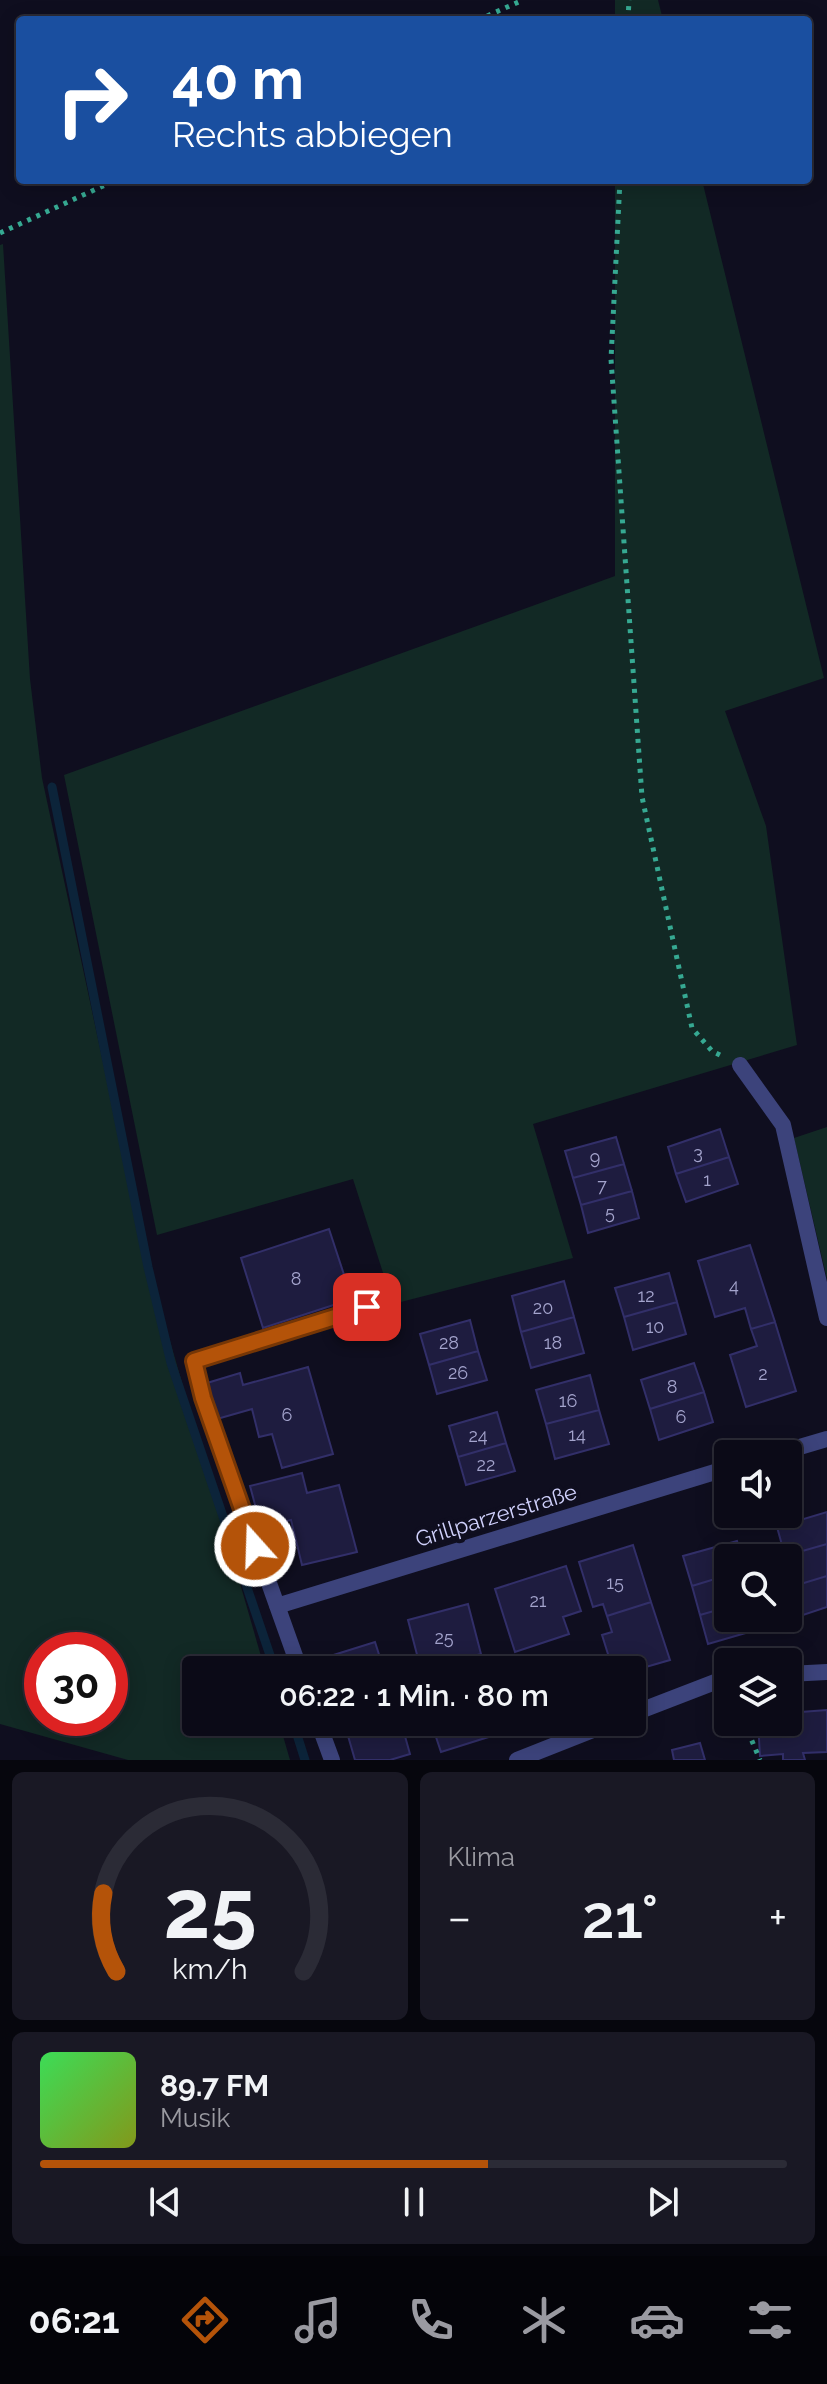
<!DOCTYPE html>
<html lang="de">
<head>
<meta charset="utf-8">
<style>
  :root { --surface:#0b0a17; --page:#191824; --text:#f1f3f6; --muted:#9a9aa1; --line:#2b2b36; --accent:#b45309 }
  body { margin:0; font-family:Raleway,sans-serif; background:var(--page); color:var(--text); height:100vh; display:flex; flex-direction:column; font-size:30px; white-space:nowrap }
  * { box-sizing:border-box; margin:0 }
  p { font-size:26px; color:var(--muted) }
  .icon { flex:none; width:44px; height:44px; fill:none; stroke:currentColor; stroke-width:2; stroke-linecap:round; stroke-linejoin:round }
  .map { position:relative; height:1760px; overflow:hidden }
  .panel { display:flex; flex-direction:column; gap:12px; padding:12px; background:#06060d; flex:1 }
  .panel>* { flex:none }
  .banner { position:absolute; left:16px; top:16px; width:796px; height:168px; border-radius:8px; box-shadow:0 4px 20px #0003,0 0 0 2px var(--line); background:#1a4fa0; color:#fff; overflow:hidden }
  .tools { position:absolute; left:714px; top:1440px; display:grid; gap:16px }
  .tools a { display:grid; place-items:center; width:88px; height:88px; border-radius:8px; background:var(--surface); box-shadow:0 4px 20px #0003,0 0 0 2px var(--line); font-size:40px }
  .speed { position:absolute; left:24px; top:1632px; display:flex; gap:16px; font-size:40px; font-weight:700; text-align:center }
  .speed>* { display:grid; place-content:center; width:104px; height:104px; border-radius:50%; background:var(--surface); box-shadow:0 4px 20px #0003,0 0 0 2px var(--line); line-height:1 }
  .speed .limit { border:12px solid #d22; background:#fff; color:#111 }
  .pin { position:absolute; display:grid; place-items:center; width:68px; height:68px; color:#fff; margin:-34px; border-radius:16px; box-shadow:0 4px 12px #0006 }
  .me { position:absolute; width:88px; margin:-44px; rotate:340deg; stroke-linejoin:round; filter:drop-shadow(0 0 6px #0008) }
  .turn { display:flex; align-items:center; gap:28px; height:168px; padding:0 24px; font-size:36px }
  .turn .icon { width:104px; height:104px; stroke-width:2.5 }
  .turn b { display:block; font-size:56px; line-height:68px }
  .big { font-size:60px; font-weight:600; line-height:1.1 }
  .panel .card { flex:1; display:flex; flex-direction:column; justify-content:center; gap:12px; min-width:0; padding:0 28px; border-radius:12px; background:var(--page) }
  .panel .dial { align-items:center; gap:0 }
  .dial svg { height:208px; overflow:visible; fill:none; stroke:var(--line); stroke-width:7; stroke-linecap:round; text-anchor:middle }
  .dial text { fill:var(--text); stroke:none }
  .song { display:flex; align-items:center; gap:24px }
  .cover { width:96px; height:96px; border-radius:12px; background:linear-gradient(135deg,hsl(130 70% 55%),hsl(70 70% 35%)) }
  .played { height:8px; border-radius:4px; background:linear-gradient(90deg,var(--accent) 60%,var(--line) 60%) }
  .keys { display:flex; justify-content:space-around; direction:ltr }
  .heat { display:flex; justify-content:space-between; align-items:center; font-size:44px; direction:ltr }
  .panel .tiles { flex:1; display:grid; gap:12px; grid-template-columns:1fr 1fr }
  .card:last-child { grid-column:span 2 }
  .trip { position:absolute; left:182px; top:1656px; width:464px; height:80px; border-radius:8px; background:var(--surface); box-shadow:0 4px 20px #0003,0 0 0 2px var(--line); font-weight:600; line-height:80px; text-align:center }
  .dock { display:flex; height:128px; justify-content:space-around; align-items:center; background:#040409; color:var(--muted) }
  .dock .icon { width:56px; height:56px }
  .dock .on { color:var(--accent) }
  .dock b { font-size:36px; color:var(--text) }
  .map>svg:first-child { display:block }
  .green { fill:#122925; fill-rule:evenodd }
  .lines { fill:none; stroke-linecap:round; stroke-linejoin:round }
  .stream { stroke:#0c243a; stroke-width:9 }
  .building { fill:#1e1c3f; stroke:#322f69; stroke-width:2 }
  .path { stroke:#36a992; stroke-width:5; stroke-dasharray:4 6; stroke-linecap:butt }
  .service { stroke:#3c437b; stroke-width:12 }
  .minor { stroke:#3c437b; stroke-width:16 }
  .route-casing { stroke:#753606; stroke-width:20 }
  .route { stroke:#b45309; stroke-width:14 }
  .labels { text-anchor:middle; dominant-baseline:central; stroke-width:8; stroke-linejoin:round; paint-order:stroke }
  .number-label { font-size:18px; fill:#a4a4cd }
  .street-label { font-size:22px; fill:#d0d1fc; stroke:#0f0e1f }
</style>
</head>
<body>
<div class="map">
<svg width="827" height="1760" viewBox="0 0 827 1760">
  <rect width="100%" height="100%" fill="#0f0e1f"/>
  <path class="green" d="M615 0H658L663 20H615Z
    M615 180H702L824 678 725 711 766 826 797 1045 533 1124 573 1258 393 1304 353 1179 157 1235 64 775 615 576Z
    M3 244 30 679 42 778 142 1244 265 1670H196V1722H279L290 1760H128L0 1724V245ZM42 1650H110V1718H42Z
    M827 1127V1279L794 1138Z"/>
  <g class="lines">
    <path class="stream" d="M52 787 148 1267 171 1363 275 1670
      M293 1722 305 1760"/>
  </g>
  <path class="building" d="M720 1129 729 1157 676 1174 668 1147Z
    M616 1137 624 1164 573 1178 565 1151Z
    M729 1157 738 1184 686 1202 676 1174Z
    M624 1164 632 1191 581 1205 573 1178Z
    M632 1191 639 1218 588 1233 581 1205Z
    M329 1229 352 1299 263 1328 241 1258Z
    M750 1245 775 1322 751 1329 745 1308 715 1317 698 1261Z
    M669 1273 677 1302 624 1317 615 1288Z
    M564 1281 574 1317 521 1332 512 1296Z
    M677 1302 686 1334 633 1350 624 1317Z
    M574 1317 584 1353 531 1368 521 1332Z
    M470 1320 478 1351 429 1365 420 1334Z
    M775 1322 796 1391 746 1407 730 1355 757 1346 751 1329Z
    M478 1351 487 1380 437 1394 429 1365Z
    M694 1363 704 1392 650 1409 641 1380Z
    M308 1367 333 1454 282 1468 272 1434 259 1437 252 1409 217 1419 207 1383 240 1373 243 1385Z
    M590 1375 599 1410 546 1424 536 1390Z
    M704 1392 713 1422 659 1440 650 1409Z
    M599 1410 609 1444 555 1459 546 1424Z
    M497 1412 506 1443 458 1457 449 1426Z
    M506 1443 515 1471 466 1485 458 1457Z
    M302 1473 307 1493 339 1485 357 1552 302 1565 291 1520 261 1527 250 1486Z
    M827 1512V1544L785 1556 777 1527Z
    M737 1541 742 1558H728V1575L692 1586 683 1556Z
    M827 1544V1576L794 1586 785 1556Z
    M633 1545 651 1602 607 1616 603 1604 593 1607 579 1562Z
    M566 1566 581 1611 563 1617 569 1634 515 1652 495 1589Z
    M728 1575V1607L700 1615 692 1586Z
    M827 1576V1607L803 1615 794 1586Z
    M651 1602 670 1660 632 1671 613 1670 602 1635 612 1632 607 1616Z
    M468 1604 481 1654 421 1670 408 1620Z
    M728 1607V1618H760L763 1628 708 1644 700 1615Z
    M375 1642 384 1670H328L324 1658Z
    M827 1710V1752L803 1753 805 1760H783V1754L760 1756 758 1722H788V1713Z
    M368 1722H401L410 1754 390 1760H355L346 1729Z
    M431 1722H494L498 1734 441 1752Z
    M700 1743 705 1760H674L672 1750Z"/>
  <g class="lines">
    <path class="path" d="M478 20 523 0
      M628 20 629 0
      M620 180 611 359 642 797 692 1028 712 1051 722 1056
      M0 233 116 180
      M744 1722 760 1760"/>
    <path class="service" d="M194 1361 367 1307"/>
    <path class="minor" d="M740 1065 783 1125 827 1318
      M194 1361 203 1398 300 1670
      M776 1454 827 1439
      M277 1606 728 1468
      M788 1674 827 1672
      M632 1714 728 1677
      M318 1722 332 1760
      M517 1760 613 1722"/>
  </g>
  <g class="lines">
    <defs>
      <path id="route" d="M255 1546 203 1398 194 1361 367 1307"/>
    </defs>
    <use href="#route" class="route-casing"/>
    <use href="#route" class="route"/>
  </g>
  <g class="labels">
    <g class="number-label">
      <text x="698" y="1152">3</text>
      <text x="595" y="1157">9</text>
      <text x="707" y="1179">1</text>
      <text x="602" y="1185">7</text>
      <text x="610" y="1212">5</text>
      <text x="296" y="1278">8</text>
      <text x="734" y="1285">4</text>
      <text x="646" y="1295">12</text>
      <text x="543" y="1307">20</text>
      <text x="655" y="1326">10</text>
      <text x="449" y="1342">28</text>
      <text x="553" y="1342">18</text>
      <text x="458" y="1372">26</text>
      <text x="763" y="1373">2</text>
      <text x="672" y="1386">8</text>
      <text x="568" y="1400">16</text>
      <text x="287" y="1414">6</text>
      <text x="681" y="1416">6</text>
      <text x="577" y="1434">14</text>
      <text x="478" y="1435">24</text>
      <text x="486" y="1464">22</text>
      <text x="615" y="1582">15</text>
      <text x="538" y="1600">21</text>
      <text x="444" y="1637">25</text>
    </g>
    <g class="street-label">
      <text transform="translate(496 1515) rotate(-17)">Grillparzerstraße</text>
    </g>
  </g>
</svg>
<div class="tools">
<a><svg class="icon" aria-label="sound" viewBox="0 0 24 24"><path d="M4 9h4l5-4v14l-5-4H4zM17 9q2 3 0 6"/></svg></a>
<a><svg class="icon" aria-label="search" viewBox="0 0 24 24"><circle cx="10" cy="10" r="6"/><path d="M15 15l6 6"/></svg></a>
<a><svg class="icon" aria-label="layers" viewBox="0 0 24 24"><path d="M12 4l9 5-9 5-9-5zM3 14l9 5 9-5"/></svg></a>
</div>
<div class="speed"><div class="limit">30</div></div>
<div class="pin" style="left:367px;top:1307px;background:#d93025"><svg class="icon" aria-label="arrive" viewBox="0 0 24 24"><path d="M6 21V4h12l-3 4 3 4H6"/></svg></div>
<svg class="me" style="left:255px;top:1546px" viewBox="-20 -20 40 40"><circle r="17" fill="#b45309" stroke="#fff" stroke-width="3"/><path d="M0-11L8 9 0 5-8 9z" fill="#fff"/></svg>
<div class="trip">06:22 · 1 Min. · 80 m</div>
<div class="banner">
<div class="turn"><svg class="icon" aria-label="right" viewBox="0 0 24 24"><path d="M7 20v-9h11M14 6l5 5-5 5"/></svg><div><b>40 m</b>Rechts abbiegen</div></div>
</div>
</div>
<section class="panel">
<div class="tiles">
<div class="card dial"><svg viewBox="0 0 100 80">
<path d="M14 69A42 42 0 1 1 86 69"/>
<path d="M14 69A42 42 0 0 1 9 39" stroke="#b45309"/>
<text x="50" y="56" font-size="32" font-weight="700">25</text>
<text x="50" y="72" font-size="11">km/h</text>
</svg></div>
<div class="card"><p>Klima</p>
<div class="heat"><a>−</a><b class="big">21°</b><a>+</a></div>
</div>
<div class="card">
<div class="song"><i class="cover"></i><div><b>89.7 FM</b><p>Musik</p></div></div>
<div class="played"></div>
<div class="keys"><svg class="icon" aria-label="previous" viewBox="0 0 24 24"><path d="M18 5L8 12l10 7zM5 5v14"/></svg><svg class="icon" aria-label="pause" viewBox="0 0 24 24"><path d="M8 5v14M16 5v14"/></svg><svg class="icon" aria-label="next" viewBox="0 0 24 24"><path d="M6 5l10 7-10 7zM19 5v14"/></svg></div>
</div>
</div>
</section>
<nav class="dock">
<b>06:21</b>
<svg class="icon on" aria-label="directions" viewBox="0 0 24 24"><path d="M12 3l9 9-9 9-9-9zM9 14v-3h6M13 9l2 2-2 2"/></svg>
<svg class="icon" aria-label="music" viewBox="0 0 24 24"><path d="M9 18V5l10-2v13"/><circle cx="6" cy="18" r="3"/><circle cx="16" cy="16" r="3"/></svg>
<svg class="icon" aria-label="phone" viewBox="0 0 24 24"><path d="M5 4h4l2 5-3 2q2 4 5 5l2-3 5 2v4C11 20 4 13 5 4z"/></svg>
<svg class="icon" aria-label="climate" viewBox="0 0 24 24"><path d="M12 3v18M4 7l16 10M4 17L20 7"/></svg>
<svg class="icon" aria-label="car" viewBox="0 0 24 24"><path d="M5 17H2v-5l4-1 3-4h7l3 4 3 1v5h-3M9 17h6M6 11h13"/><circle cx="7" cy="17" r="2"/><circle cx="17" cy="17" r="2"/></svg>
<svg class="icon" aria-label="filters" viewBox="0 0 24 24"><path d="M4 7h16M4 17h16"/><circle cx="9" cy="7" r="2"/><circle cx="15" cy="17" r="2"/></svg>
</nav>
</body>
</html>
